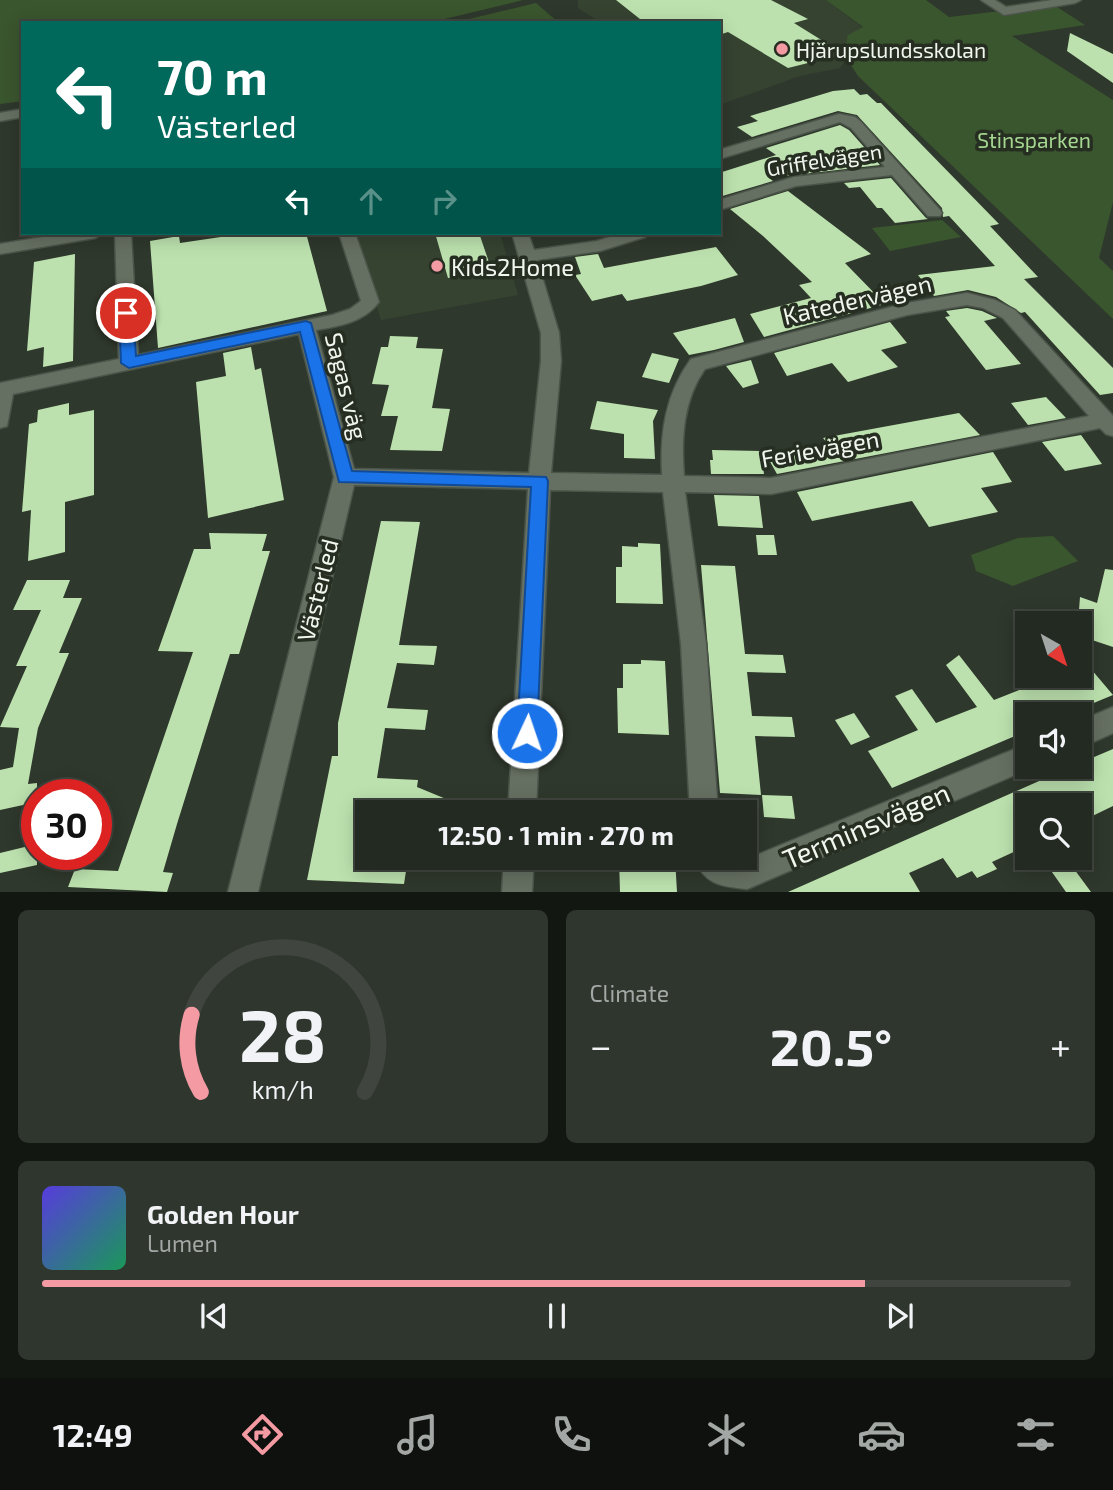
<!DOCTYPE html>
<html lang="en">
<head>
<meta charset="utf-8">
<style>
  :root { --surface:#232a21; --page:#2f362e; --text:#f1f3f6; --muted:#a3a7a5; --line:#40463f; --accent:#f49aa3 }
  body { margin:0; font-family:"Exo 2",sans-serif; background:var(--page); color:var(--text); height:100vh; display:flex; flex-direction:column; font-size:26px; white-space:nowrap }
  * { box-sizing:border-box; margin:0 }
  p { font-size:23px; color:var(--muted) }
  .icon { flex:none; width:38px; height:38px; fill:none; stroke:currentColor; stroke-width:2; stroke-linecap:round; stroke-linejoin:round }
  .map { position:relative; height:892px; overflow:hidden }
  .details { display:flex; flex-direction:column; gap:18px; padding:18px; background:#131712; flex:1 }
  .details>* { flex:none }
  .hud { position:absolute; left:21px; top:21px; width:700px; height:214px; border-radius:0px; box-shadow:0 4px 18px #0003,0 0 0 2px var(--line); background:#00695c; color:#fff; overflow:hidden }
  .needle { width:46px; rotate:141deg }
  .buttons { position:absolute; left:1015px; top:611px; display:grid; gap:14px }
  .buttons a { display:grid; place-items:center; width:77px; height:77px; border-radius:0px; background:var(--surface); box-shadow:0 4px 18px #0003,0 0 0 2px var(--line); font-size:35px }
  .speed { position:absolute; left:21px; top:779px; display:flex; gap:14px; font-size:35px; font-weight:700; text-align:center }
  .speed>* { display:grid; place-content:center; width:91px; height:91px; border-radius:50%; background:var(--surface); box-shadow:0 4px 18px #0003,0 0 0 2px var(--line); line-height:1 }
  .speed .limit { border:10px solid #d22; background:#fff; color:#111 }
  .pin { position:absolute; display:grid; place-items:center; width:60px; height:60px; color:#fff; margin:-30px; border:4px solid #fff; border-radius:50%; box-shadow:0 2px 7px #0007 }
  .me { position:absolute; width:77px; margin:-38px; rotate:3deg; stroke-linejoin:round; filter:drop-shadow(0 0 5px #0008) }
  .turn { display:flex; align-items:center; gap:24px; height:147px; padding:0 21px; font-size:32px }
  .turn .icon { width:91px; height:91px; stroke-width:2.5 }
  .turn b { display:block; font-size:49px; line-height:60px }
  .lanes { display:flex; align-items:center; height:66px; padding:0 21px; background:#0003; justify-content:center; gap:35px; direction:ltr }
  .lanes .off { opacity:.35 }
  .big { font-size:52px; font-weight:700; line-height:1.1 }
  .details .tile { flex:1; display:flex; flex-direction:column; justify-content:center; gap:10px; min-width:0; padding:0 24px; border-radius:10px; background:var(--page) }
  .details .dial { align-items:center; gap:0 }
  .dial svg { height:182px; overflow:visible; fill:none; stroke:var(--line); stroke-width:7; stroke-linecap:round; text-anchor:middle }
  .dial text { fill:var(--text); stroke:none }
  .song { display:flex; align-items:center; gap:21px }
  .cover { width:84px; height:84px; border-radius:10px; background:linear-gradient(135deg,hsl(250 70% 55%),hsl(150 70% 35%)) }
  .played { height:7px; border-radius:4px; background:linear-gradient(90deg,var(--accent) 80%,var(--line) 80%) }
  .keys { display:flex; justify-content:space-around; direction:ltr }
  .heat { display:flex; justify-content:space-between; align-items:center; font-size:38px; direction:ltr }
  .details .tiles { flex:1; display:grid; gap:18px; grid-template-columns:1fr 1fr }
  .tile:last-child { grid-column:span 2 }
  .trip { position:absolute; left:355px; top:800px; width:402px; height:70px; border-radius:0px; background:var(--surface); box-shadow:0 4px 18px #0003,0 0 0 2px var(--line); font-weight:700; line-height:70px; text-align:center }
  .tabs { display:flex; height:112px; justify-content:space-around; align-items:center; background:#0e110d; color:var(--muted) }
  .tabs .icon { width:49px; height:49px }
  .tabs .active { color:var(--accent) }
  .tabs b { font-size:32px; color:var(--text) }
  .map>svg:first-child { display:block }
  .built { fill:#364331 }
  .green { fill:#3a562e }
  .building { fill:#bce1ae }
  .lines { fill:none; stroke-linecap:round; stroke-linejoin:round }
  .street-casing { stroke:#4b5449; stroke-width:3 }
  .street { fill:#667062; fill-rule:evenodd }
  .route { fill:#1a73e8; stroke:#114b97; stroke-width:2 }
  .poi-dot { fill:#f49aa3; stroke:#262e22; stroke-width:2.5 }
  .labels { text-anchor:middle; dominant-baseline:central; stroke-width:7; stroke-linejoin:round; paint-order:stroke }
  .far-poi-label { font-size:21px; fill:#f1f7ef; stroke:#262e22; text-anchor:start }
  .far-park-label { font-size:21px; fill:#a6d791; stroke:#262e22 }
  .far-street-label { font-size:21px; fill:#f1f7ef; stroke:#262e22 }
  .poi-label { font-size:24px; fill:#f1f7ef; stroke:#262e22; text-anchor:start }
  .street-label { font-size:24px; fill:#f1f7ef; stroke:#262e22 }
  .near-street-label { font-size:28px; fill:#f1f7ef; stroke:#262e22 }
</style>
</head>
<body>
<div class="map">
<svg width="1113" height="892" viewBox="0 0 1113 892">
  <rect width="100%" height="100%" fill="#2f382c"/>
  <path class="built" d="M578 0H826L863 28 844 54 847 58 840 68 800 76 719 105V23H601L578 8Z
    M354 233H500L518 295 381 320Z"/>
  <path class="green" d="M0 0H523L428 23H23V101L0 104Z
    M826 0H926L949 17 1054 5 1085 25 1012 36 1113 100V202L1099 258 1113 271V319L858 76 844 54 848 35 863 27Z
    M536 3 559 23H452Z
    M942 220 961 237 890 251 872 228Z
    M1053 536 1078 561 1013 586 976 571 971 555 1018 538Z"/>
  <path class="building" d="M616 0H771L808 19 794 23 844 54 788 68 728 32 719 35V23H645Z
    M1070 33 1113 54V83L1067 51Z
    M854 89 860 95 867 94 877 103H881L999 224 990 226 1038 277 1024 279 1113 368V393L1100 395 1025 312 1021 313 996 297 968 290 934 296 918 275 995 266 949 216 943 217 942 208 857 115 838 111 752 137 737 127 758 121 750 116 833 91Z
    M840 125 849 130 880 165 769 178 773 181 719 197V173L776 155 766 148Z
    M891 178 926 218 928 219 895 223 882 208H877L860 187 849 188 844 183Z
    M788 191 871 254 845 263 885 304 764 337 750 314 811 298 799 285 812 282 763 236 730 209Z
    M248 233H306L327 311 158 348 150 241 179 236 180 243Z
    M435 233H479L492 271 448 278Z
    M716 247 738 275 701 286 627 301 622 294 592 301 575 275 581 274 575 257 598 254 604 268Z
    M75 254 73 361 43 367 44 347 27 351 34 262Z
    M967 308 982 311 997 318 984 321 1021 364 986 370 945 317 950 316 946 311Z
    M735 318 744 342 714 350 689 355 673 333Z
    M890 322 907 343 881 350 898 367 848 382 832 363 787 376 774 353Z
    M390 336 418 337 416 348 443 349 432 408 450 409 442 451 390 450 398 416H381L389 385 372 384 381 347H388Z
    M251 347 255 370 261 368 284 500 208 518 196 382 226 376 223 353Z
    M652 353 679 359 669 383 642 377Z
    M751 360 759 383 743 388 726 366Z
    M1046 397 1066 418 1028 425 1011 403Z
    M597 401 658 410 653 421 655 459 624 458V434L590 429Z
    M69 403V415L94 410V495L65 502V552L28 561 31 510 22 512 29 424 37 422 38 410Z
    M959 413 980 435 777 474 764 451 826 452 828 444 823 438Z
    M1081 435 1102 464 1065 471 1042 442Z
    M712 450 761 451 764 474H711L710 460H713Z
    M993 452 1012 482 981 488 998 512 929 527 912 501 812 521 797 492Z
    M714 495 759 496 763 528 718 526Z
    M381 521 420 522 399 645 437 646 434 665 397 663 387 708 428 710 425 730 385 728 377 778 418 780 417 787 451 801V803L374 801 371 812H368V830L363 853 368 854V858H408L404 884 307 880 332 756H338V723Z
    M209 533 267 534 262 551H270L239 654H230L177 824 163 872 173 873 167 892 68 887 75 869 118 871 193 652 158 651 194 549H211Z
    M756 535H774L777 555H758Z
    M638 543 660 544 663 604 616 603V567H622V546L638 547Z
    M701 565 735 566 745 654 783 655 786 673 747 672 752 716 792 717 795 737 755 736 761 795 720 793Z
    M1105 569 1113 570V647L1080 636 1078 623 1080 597 1097 603Z
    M27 580H70L63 598H82L59 653H69L38 728 28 784 37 783V802L0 810V770L13 767 19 728 0 727 27 666H16L41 610H13Z
    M959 655 994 700 1055 676H1080V656L1113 695 1067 714H1027V731L892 788 868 751 918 730 895 696 912 689 936 723 977 707 946 665Z
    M641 660 665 661 669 735 618 733 617 688H623V664H641Z
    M854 713 870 737 851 745 835 720Z
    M1113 749V806L1080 822V805H1027V846L992 862 997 869 977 878 972 871 957 878 943 858 909 873 920 892H788L1073 766H1080V763Z
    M762 795 792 796 795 819 764 817Z
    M37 844V865L0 873V853Z
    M619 858H675L677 892H620Z
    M1066 858 1091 892H1066L1047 865Z"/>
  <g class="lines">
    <defs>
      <path id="street" d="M981 0H995L1006 7 1052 0H1081L1075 3 1004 15Z
        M23 109V117L0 121V113Z
        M839 114 855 117 861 122 940 210 942 213 940 216H928L892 175 796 186 719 210V200L794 177 885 167 851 128 840 122 719 159V150Z
        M67 233H103L95 238 0 254V244Z
        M115 233H131L138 355 332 315 350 309 361 301 339 233H355L379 302C364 322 340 326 316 330L354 469 529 473 541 361V333L512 233H528L534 250 597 241 623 233H647L645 237 600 251 537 260 559 333 561 361 551 473 662 475C660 433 665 395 691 359L907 303 967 293 995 300 1015 310 1113 416V436L1106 434 1100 428 771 494 685 492 706 644 718 812H690L681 644 663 492 550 490 536 812H508L528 489 354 485 258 892H228L334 477 299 334 13 394 7 426 0 428V383L119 359ZM967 305 983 308 1003 318 1089 416 771 478 684 476C681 439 683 400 705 369L907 315Z
        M1113 707V733L1080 748V721Z
        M1027 744V766H1036L747 889C720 886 705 885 694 858L747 859Z
        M504 858H534L532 892H502Z"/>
    </defs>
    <use href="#street" class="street-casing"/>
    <use href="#street" class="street"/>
  </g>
  <path class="route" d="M126 309 133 313 136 356 306 321 311 323 352 471 546 477 548 481 537 733 534 740 527 742 520 740 517 733 531 487 339 482 300 332 129 368 121 363 119 313Z"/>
  <g class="poi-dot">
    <circle cx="782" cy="49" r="7"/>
    <circle cx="437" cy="266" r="7"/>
  </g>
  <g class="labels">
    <g class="far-poi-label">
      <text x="796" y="49">Hjärupslundsskolan</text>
    </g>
    <g class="far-park-label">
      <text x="1034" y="139">Stinsparken</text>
    </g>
    <g class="far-street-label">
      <text transform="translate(824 159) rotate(-9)">Griffelvägen</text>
    </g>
    <g class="poi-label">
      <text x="451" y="266">Kids2Home</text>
    </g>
    <g class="street-label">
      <text transform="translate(857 299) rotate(-13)">Katedervägen</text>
      <text transform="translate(347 386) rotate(76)">Sagas väg</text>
      <text transform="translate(820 448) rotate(-10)">Ferievägen</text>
      <text transform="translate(317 590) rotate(-76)">Västerled</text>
    </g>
    <g class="near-street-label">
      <text transform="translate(866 825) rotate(-23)">Terminsvägen</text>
    </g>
  </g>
</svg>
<div class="buttons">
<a><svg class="needle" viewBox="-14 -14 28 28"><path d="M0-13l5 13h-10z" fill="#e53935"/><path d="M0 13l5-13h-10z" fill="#a3a7a5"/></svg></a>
<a><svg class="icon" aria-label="sound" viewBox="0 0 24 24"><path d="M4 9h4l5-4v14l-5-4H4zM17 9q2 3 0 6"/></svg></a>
<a><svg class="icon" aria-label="search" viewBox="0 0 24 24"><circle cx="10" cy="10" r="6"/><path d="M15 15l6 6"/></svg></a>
</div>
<div class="speed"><div class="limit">30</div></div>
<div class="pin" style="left:126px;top:313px;background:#d93025"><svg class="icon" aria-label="arrive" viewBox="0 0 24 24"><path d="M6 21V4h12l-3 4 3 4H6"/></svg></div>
<svg class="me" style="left:527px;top:733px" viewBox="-20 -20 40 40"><circle r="17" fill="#1a73e8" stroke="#fff" stroke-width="3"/><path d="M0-11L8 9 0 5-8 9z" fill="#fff"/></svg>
<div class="trip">12:50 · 1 min · 270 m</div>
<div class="hud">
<div class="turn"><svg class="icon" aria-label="left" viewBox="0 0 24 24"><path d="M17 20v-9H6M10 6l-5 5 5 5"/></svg><div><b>70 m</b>Västerled</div></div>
<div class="lanes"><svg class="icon" aria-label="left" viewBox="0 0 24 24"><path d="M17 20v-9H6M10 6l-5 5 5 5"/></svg><svg class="icon off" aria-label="ahead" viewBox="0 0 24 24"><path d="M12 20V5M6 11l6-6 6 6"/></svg><svg class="icon off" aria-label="right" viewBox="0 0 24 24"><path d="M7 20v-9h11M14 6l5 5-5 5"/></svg></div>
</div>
</div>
<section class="details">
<div class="tiles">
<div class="tile dial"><svg viewBox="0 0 100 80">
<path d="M14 69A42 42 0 1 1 86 69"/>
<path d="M14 69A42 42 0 0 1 10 35" stroke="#f49aa3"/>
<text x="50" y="56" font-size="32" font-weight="700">28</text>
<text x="50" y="72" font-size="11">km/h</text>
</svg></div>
<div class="tile"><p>Climate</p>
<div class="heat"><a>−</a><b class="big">20.5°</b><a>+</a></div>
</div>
<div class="tile">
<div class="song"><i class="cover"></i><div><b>Golden Hour</b><p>Lumen</p></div></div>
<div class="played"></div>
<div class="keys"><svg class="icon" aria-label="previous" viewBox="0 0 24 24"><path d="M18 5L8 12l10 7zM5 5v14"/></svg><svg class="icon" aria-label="pause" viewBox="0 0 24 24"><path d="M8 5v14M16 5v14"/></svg><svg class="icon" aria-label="next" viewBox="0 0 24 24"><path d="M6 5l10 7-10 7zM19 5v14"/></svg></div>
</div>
</div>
</section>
<nav class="tabs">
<b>12:49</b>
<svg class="icon active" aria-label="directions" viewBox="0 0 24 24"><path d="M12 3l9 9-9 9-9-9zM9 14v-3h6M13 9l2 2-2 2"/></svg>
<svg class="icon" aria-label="music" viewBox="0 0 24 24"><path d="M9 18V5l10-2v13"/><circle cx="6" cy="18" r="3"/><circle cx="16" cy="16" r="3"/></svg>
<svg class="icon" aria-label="phone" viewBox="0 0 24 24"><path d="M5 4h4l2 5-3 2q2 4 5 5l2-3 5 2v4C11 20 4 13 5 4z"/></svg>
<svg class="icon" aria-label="climate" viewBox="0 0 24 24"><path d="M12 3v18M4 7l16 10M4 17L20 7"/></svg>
<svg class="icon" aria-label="car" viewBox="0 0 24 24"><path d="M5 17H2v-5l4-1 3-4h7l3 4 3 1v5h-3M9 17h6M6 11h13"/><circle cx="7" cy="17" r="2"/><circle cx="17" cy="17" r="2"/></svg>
<svg class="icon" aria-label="filters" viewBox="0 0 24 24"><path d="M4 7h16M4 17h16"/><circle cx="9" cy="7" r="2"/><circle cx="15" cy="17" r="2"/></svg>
</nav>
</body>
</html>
